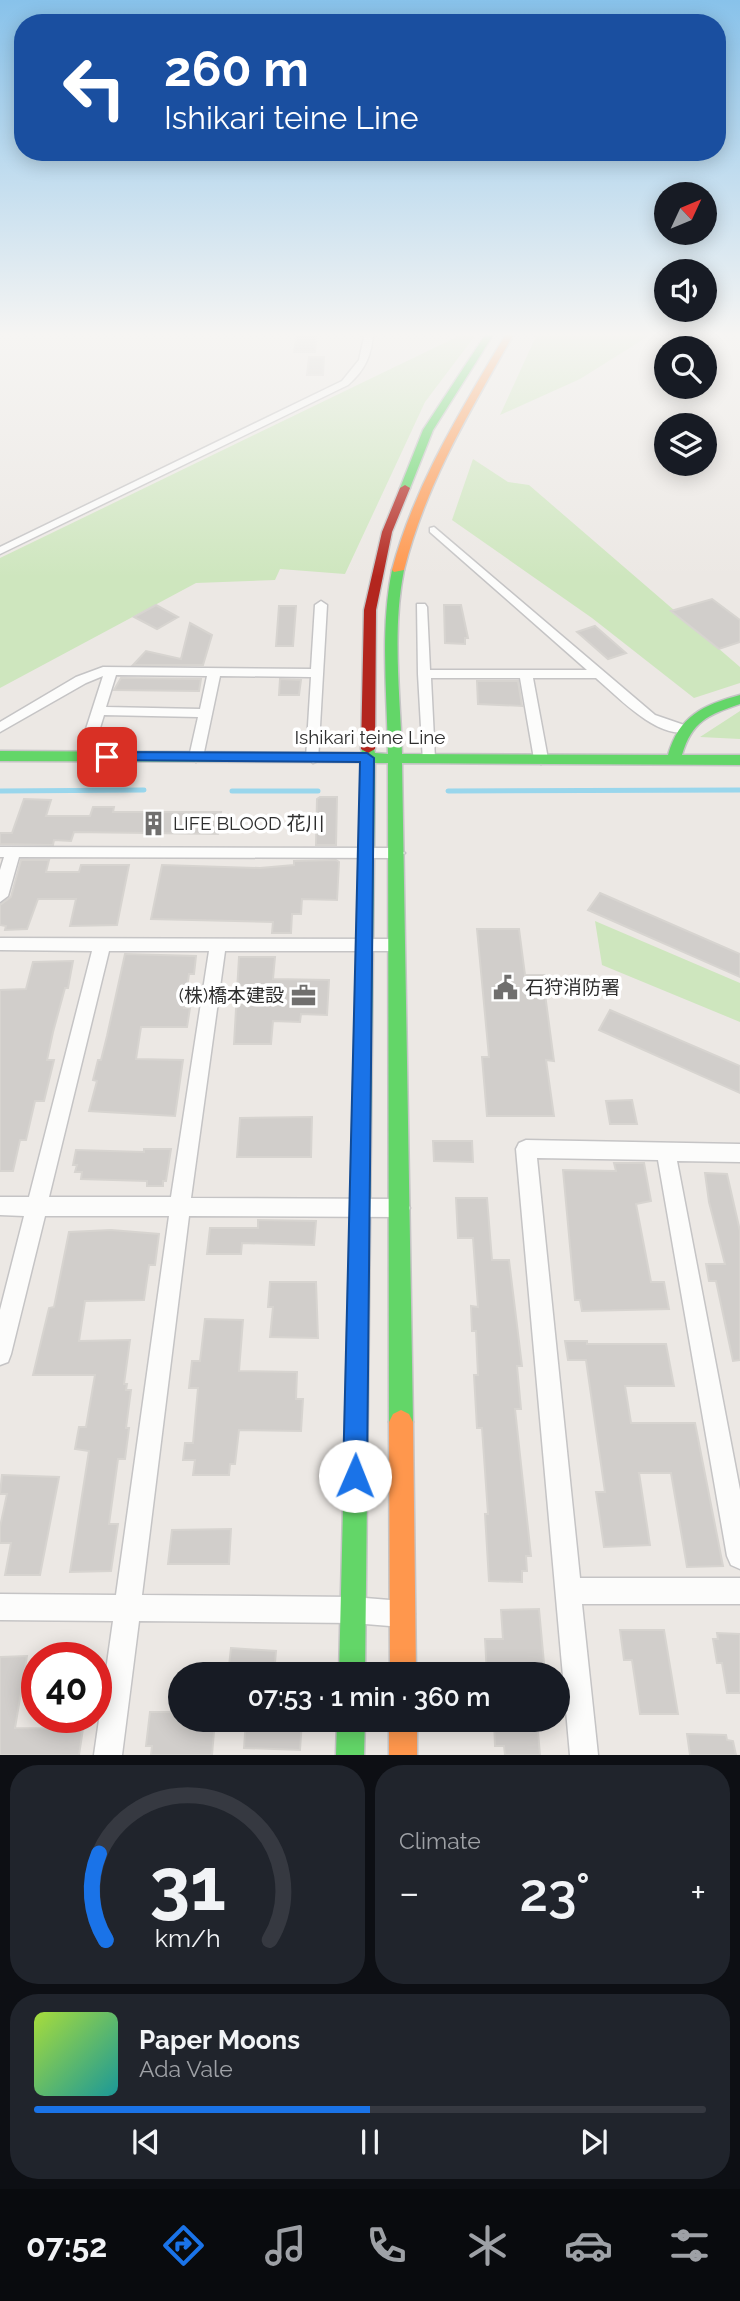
<!DOCTYPE html>
<html lang="en">
<head>
<meta charset="utf-8">
<style>
  :root { --surface:#171b24; --page:#20242c; --text:#f1f3f6; --muted:#9ea1a6; --line:#363941; --accent:#1a73e8 }
  body { margin:0; font-family:Raleway,"Noto Sans JP",sans-serif; background:var(--page); color:var(--text); height:100vh; display:flex; flex-direction:column; font-size:26px; white-space:nowrap }
  * { box-sizing:border-box; margin:0 }
  p { font-size:23px; color:var(--muted) }
  .icon { flex:none; width:38px; height:38px; fill:none; stroke:currentColor; stroke-width:2; stroke-linecap:round; stroke-linejoin:round }
  .map { position:relative; height:1755px; overflow:hidden }
  .details { display:flex; flex-direction:column; gap:10px; padding:10px; background:#0d0f14; flex:1 }
  .details>* { flex:none }
  .guide { position:absolute; left:14px; top:14px; width:712px; height:147px; border-radius:28px; box-shadow:0 4px 18px #0003; background:#1a4fa0; color:#fff; overflow:hidden }
  .needle { width:46px; rotate:46deg }
  .fabs { position:absolute; left:654px; top:182px; display:grid; gap:14px }
  .fabs a { display:grid; place-items:center; width:63px; height:63px; border-radius:50%; background:var(--surface); box-shadow:0 4px 18px #0003; font-size:35px }
  .speed { position:absolute; left:21px; top:1642px; display:flex; gap:14px; font-size:35px; font-weight:700; text-align:center }
  .speed>* { display:grid; place-content:center; width:91px; height:91px; border-radius:50%; background:var(--surface); box-shadow:0 4px 18px #0003; line-height:1 }
  .speed .limit { border:10px solid #d22; background:#fff; color:#111 }
  .pin { position:absolute; display:grid; place-items:center; width:60px; height:60px; color:#fff; margin:-30px; border-radius:14px; box-shadow:0 4px 10px #0006 }
  .me { position:absolute; width:77px; margin:-38px; rotate:1deg; stroke-linejoin:round; filter:drop-shadow(0 0 5px #0008) }
  .turn { display:flex; align-items:center; gap:24px; height:147px; padding:0 35px; font-size:32px }
  .turn .icon { width:91px; height:91px; stroke-width:2.5 }
  .turn b { display:block; font-size:49px; line-height:60px }
  .big { font-size:52px; font-weight:600; line-height:1.1 }
  .details .card { flex:1; display:flex; flex-direction:column; justify-content:center; gap:10px; min-width:0; padding:0 24px; border-radius:28px; background:var(--page) }
  .details .dial { align-items:center; gap:0 }
  .dial svg { height:182px; overflow:visible; fill:none; stroke:var(--line); stroke-width:7; stroke-linecap:round; text-anchor:middle }
  .dial text { fill:var(--text); stroke:none }
  .song { display:flex; align-items:center; gap:21px }
  .cover { width:84px; height:84px; border-radius:10px; background:linear-gradient(135deg,hsl(80 70% 55%),hsl(180 70% 35%)) }
  .played { height:7px; border-radius:4px; background:linear-gradient(90deg,var(--accent) 50%,var(--line) 50%) }
  .keys { display:flex; justify-content:space-around; direction:ltr }
  .heat { display:flex; justify-content:space-between; align-items:center; font-size:38px; direction:ltr }
  .details .tiles { flex:1; display:grid; gap:10px; grid-template-columns:1fr 1fr }
  .card:last-child { grid-column:span 2 }
  .trip { position:absolute; left:168px; top:1662px; width:402px; height:70px; border-radius:35px; background:var(--surface); box-shadow:0 4px 18px #0003; font-weight:600; line-height:70px; text-align:center }
  .tabs { display:flex; height:112px; justify-content:space-around; align-items:center; background:#090b0e; color:var(--muted) }
  .tabs .icon { width:49px; height:49px }
  .tabs .on { color:var(--accent) }
  .tabs b { font-size:32px; color:var(--text) }
  .map>svg:first-child { display:block }
  .green { fill:#cee6be }
  .lines { fill:none; stroke-linecap:round; stroke-linejoin:round }
  .stream { stroke:#99d6ec; stroke-width:5 }
  .building { fill:#d1cecb; stroke:#d7d4d0; stroke-width:2 }
  .street-casing { stroke:#c5c4c5; stroke-width:3 }
  .fast-casing { stroke:#c5c4c5; stroke-width:3 }
  .slow-casing { stroke:#c5c4c5; stroke-width:3 }
  .jam-casing { stroke:#c5c4c5; stroke-width:3 }
  .street { fill:#fcfcfb; fill-rule:evenodd }
  .fast { fill:#63d668; fill-rule:evenodd }
  .slow { fill:#ff974d; fill-rule:evenodd }
  .jam { fill:#b3261e; fill-rule:evenodd }
  .route { fill:#1a73e8; stroke:#114b97; stroke-width:2 }
  .labels { text-anchor:middle; dominant-baseline:central; stroke-width:7; stroke-linejoin:round; paint-order:stroke }
  .street-label { font-size:19px; fill:#2e2e2e; stroke:#fff }
  .poi-label { font-size:19px; fill:#2e2e2e; stroke:#fff; text-anchor:start }
</style>
</head>
<body>
<div class="map">
<svg width="740" height="1755" viewBox="0 0 740 1755">
  <rect width="100%" height="100%" fill="#ece8e4"/>
  <path class="green" d="M467 332 474 337 425 402 345 574 280 569 275 580 196 583 0 688V558Z
    M538 332H655L580 379 500 415Z
    M473 459 508 482 529 485 740 667V683L694 698 592 618 452 520Z
    M740 711V739L700 737Z
    M595 921 740 983V1022L602 965Z"/>
  <g class="lines">
    <path class="stream" d="M0 791 144 790
      M232 791H318
      M448 791 740 790"/>
  </g>
  <path class="building" d="M297 332H317L315 352H294Z
    M309 357H324L323 375H307Z
    M712 599 740 620V642L719 649 671 611Z
    M156 605 178 617 157 629 134 617Z
    M444 605H461L468 638H465V644L445 643Z
    M279 606H296L293 646H276Z
    M190 623 212 635 203 665H133L146 651 181 659Z
    M595 626 626 653 608 659 577 632Z
    M121 678 201 679 199 691 114 690Z
    M280 679 301 680 299 695H279Z
    M477 681H518L522 706 478 704Z
    M320 797H337L336 845H316L317 799Z
    M24 799 51 800 46 816H90L93 807H114L113 812H221L218 834 74 832 71 841 54 840 53 845 0 844V833H12Z
    M21 860H49L46 872H79L81 865H129L117 925 70 926 76 899H38L27 929 5 930 6 926 0 925V905L11 897Z
    M336 860 339 862 337 900 302 899 301 914H292L291 933H272L273 922 151 919 162 865 260 868 294 865V861Z
    M600 893 740 954V977L588 910Z
    M477 929H519L525 975H545L547 992 545 994 554 1061 546 1060 554 1116H487L482 1057H489Z
    M125 954 196 956 194 974H189L184 1008H190L187 1027H141L136 1059 183 1060 175 1116 89 1111 97 1081 93 1080 98 1060H101L107 1036Z
    M239 957H275L273 979 329 980 327 1015 301 1014 300 1022 273 1021 271 1044H234Z
    M73 961 68 988H65L53 1032 47 1060H54L44 1101H35L26 1140H20L13 1171H0V990L26 989 33 962Z
    M610 1010 740 1066V1093L599 1030Z
    M632 1100 637 1124H610L606 1101Z
    M312 1117 311 1157H237L240 1118Z
    M433 1141H472L473 1162 434 1161Z
    M144 1149H171L166 1181H163V1186H147V1181L81 1179 82 1172H75L77 1165H73L76 1150 144 1152Z
    M614 1163H644L651 1201 636 1204 651 1282H664L669 1309 582 1311 580 1300H575L563 1170 616 1171Z
    M705 1173 727 1174 740 1231V1360L733 1361 716 1281H709L706 1264H725L709 1202Z
    M456 1198H487L492 1260H509L522 1366H517L521 1409H515L531 1556H526L527 1571H522V1582L489 1581 485 1514H488L482 1428H477L474 1375H478L476 1331H472L471 1306 478 1307 473 1238H458Z
    M258 1220 316 1221 314 1245 242 1243 241 1254H207L210 1228H258Z
    M111 1230 159 1234 155 1265H149L144 1300 85 1301 79 1341 130 1340 124 1384H127L126 1390H131L126 1428H129L125 1459H118L109 1524H118L111 1571 70 1572 89 1451 75 1449 79 1427H86L95 1375H33L49 1308 54 1307 69 1232Z
    M270 1282H316L318 1338 270 1337 273 1307H268Z
    M205 1319 243 1320 239 1371 297 1372 296 1399H303L301 1431 239 1430 235 1464H230L229 1475H193L195 1460H183L185 1443H193L198 1388H189L192 1361H200Z
    M565 1341H587V1344H666L674 1386H625L631 1423H695L723 1566 687 1567 671 1473H639L650 1545 604 1547 596 1492H605L586 1360H568Z
    M2 1475 59 1477 40 1575H5L11 1543H0V1527L7 1494H0Z
    M231 1529 229 1564H168L172 1530Z
    M539 1609 545 1674 487 1675 485 1639H503L501 1610Z
    M620 1630H664L678 1714H640L632 1660H624Z
    M717 1633 740 1634V1693H727L722 1663H717L713 1639H718Z
    M231 1648 276 1651 274 1675H228Z
    M27 1656 15 1728 83 1729 79 1755H0V1657Z
    M150 1712H180V1720H215L212 1755H151L152 1746H146Z
    M246 1720H302L300 1750 244 1748Z
    M494 1720H537L540 1755H505L504 1746H495Z
    M687 1734 726 1735 727 1740 733 1741 736 1755H690Z"/>
  <g class="lines">
    <defs>
      <path id="street" d="M365 332H373C372 355 365 370 348 385L0 554V547L342 381 359 360Z
        M434 527 655 715 687 726 689 729 687 732C656 738 617 696 596 678H533L548 759 541 764 534 759 520 678H431L435 759 433 762H423L418 674 417 604H425L427 607 430 670H587L430 532V528Z
        M321 601 327 605 318 761 313 763 306 758 311 677 220 676 203 757 196 762 189 757 198 717 104 715 91 757 89 760H79L77 757 103 676 86 683 0 732V722L76 677 103 667 311 669 315 605ZM116 675 207 676 200 709 106 707Z
        M0 847 397 848 405 853 397 858 19 857 8 896 0 902V870L4 857H0Z
        M0 938 396 939 402 941 404 945 402 949 396 951H225L191 1198 400 1199 407 1201 410 1208 407 1215 400 1217 189 1216 142 1595 353 1597 402 1601 411 1605 415 1614 411 1623 402 1627 353 1623 139 1621 122 1755H94L113 1621 0 1620V1594L116 1595 169 1216H45L11 1354 8 1362 0 1365V1310L24 1216 0 1215V1197H29L92 951 0 950ZM109 951H209L171 1197H49Z
        M526 1140 740 1144V1162L677 1161 740 1490V1569L731 1565 727 1556 658 1160 537 1158 580 1578H740V1604H582L598 1755H570L516 1149 519 1143Z"/>
      <path id="fast" d="M487 332H495L433 430 410 488 401 490 400 488 423 430Z
        M398 567 404 570C392 630 400 693 402 754L668 755C679 716 703 705 740 695V704C708 715 692 721 682 755H740V765L402 763 413 1422 409 1430 401 1434 393 1430 389 1422 388 763H375L365 1675H339L361 762 0 761V751L361 753 363 746H373L375 753 388 754C387 693 380 629 392 570Z
        M337 1720H365L364 1755H336Z"/>
      <path id="slow" d="M507 332H515C471 409 426 483 404 570L394 572 392 570C415 483 462 409 507 332Z
        M401 1410 409 1414 413 1422 416 1675H390L389 1422 393 1414Z
        M389 1720H417V1755H389Z"/>
      <path id="jam" d="M405 485 410 488 392 532 376 610 375 749 368 753 361 749 364 610 382 532 400 488Z"/>
    </defs>
    <use href="#street" class="street-casing"/>
    <use href="#fast" class="fast-casing"/>
    <use href="#slow" class="slow-casing"/>
    <use href="#jam" class="jam-casing"/>
    <use href="#street" class="street"/>
    <use href="#fast" class="fast"/>
    <use href="#slow" class="slow"/>
    <use href="#jam" class="jam"/>
  </g>
  <linearGradient id="sky" x2="0" y2="1"><stop stop-color="#88c2ea"/><stop offset="0.58" stop-color="#f6f5f3"/><stop offset="1" stop-color="#f6f5f3" stop-opacity="0"/></linearGradient>
  <rect width="740" height="577" fill="url(#sky)"/>
  <path class="route" d="M107 752 367 753 374 758 367 1476 363 1485 355 1488 346 1485 343 1476 360 762 102 760V753Z"/>
  <defs>
    <symbol id="building-bare" viewBox="-9 -9 18 18"><path d="M-4-6H4V6H1V3H-1V6H-4ZM-2.5-4.3h1.7v1.8h-1.7ZM.8-4.3h1.7v1.8H.8ZM-2.5-1h1.7V.8h-1.7ZM.8-1h1.7V.8H.8Z" fill="#706f6e" stroke="#fff" stroke-width="2.5" paint-order="stroke"/></symbol>
    <symbol id="civic-bare" viewBox="-9 -9 18 18"><path d="M-.6-6.5H3V-4.5H.6V-3L4-1V1h2V6H-6V1h2V-1L-.6-3ZM-1.2 2.5V6h2.4V2.5Z" fill="#706f6e" stroke="#fff" stroke-width="2.5" paint-order="stroke"/></symbol>
    <symbol id="office-bare" viewBox="-9 -9 18 18"><path d="M-6-3h4V-5.5h4V-3h4V5H-6ZM-1-4.5V-3h2v-1.5ZM-6 0V1H6V0Z" fill="#706f6e" stroke="#fff" stroke-width="2.5" paint-order="stroke"/></symbol>
  </defs>
  <g fill-rule="evenodd">
    <use href="#building-bare" x="136" y="806" width="35" height="35"/>
    <use href="#civic-bare" x="488" y="970" width="35" height="35"/>
    <use href="#office-bare" x="286" y="978" width="35" height="35"/>
  </g>
  <g class="labels">
    <g class="street-label">
      <text x="370" y="737">Ishikari teine Line</text>
    </g>
    <g class="poi-label">
      <text x="173" y="823">LIFE BLOOD 花川</text>
      <text x="525" y="987">石狩消防署</text>
      <text x="284" y="995" text-anchor="end">(株)橋本建設</text>
    </g>
  </g>
</svg>
<div class="fabs">
<a><svg class="needle" viewBox="-14 -14 28 28"><path d="M0-13l5 13h-10z" fill="#e53935"/><path d="M0 13l5-13h-10z" fill="#9ea1a6"/></svg></a>
<a><svg class="icon" aria-label="sound" viewBox="0 0 24 24"><path d="M4 9h4l5-4v14l-5-4H4zM17 9q2 3 0 6"/></svg></a>
<a><svg class="icon" aria-label="search" viewBox="0 0 24 24"><circle cx="10" cy="10" r="6"/><path d="M15 15l6 6"/></svg></a>
<a><svg class="icon" aria-label="layers" viewBox="0 0 24 24"><path d="M12 4l9 5-9 5-9-5zM3 14l9 5 9-5"/></svg></a>
</div>
<div class="speed"><div class="limit">40</div></div>
<div class="pin" style="left:107px;top:757px;background:#d93025"><svg class="icon" aria-label="arrive" viewBox="0 0 24 24"><path d="M6 21V4h12l-3 4 3 4H6"/></svg></div>
<svg class="me" style="left:355px;top:1476px" viewBox="-20 -20 40 40"><circle r="19" fill="#fff"/><path d="M0-13L10 11 0 6-10 11z" fill="#1a73e8"/></svg>
<div class="trip">07:53 · 1 min · 360 m</div>
<div class="guide">
<div class="turn"><svg class="icon" aria-label="left" viewBox="0 0 24 24"><path d="M17 20v-9H6M10 6l-5 5 5 5"/></svg><div><b>260 m</b>Ishikari teine Line</div></div>
</div>
</div>
<section class="details">
<div class="tiles">
<div class="card dial"><svg viewBox="0 0 100 80">
<path d="M14 69A42 42 0 1 1 86 69"/>
<path d="M14 69A42 42 0 0 1 11 31" stroke="#1a73e8"/>
<text x="50" y="56" font-size="32" font-weight="700">31</text>
<text x="50" y="72" font-size="11">km/h</text>
</svg></div>
<div class="card"><p>Climate</p>
<div class="heat"><a>−</a><b class="big">23°</b><a>+</a></div>
</div>
<div class="card">
<div class="song"><i class="cover"></i><div><b>Paper Moons</b><p>Ada Vale</p></div></div>
<div class="played"></div>
<div class="keys"><svg class="icon" aria-label="previous" viewBox="0 0 24 24"><path d="M18 5L8 12l10 7zM5 5v14"/></svg><svg class="icon" aria-label="pause" viewBox="0 0 24 24"><path d="M8 5v14M16 5v14"/></svg><svg class="icon" aria-label="next" viewBox="0 0 24 24"><path d="M6 5l10 7-10 7zM19 5v14"/></svg></div>
</div>
</div>
</section>
<nav class="tabs">
<b>07:52</b>
<svg class="icon on" aria-label="directions" viewBox="0 0 24 24"><path d="M12 3l9 9-9 9-9-9zM9 14v-3h6M13 9l2 2-2 2"/></svg>
<svg class="icon" aria-label="music" viewBox="0 0 24 24"><path d="M9 18V5l10-2v13"/><circle cx="6" cy="18" r="3"/><circle cx="16" cy="16" r="3"/></svg>
<svg class="icon" aria-label="phone" viewBox="0 0 24 24"><path d="M5 4h4l2 5-3 2q2 4 5 5l2-3 5 2v4C11 20 4 13 5 4z"/></svg>
<svg class="icon" aria-label="climate" viewBox="0 0 24 24"><path d="M12 3v18M4 7l16 10M4 17L20 7"/></svg>
<svg class="icon" aria-label="car" viewBox="0 0 24 24"><path d="M5 17H2v-5l4-1 3-4h7l3 4 3 1v5h-3M9 17h6M6 11h13"/><circle cx="7" cy="17" r="2"/><circle cx="17" cy="17" r="2"/></svg>
<svg class="icon" aria-label="filters" viewBox="0 0 24 24"><path d="M4 7h16M4 17h16"/><circle cx="9" cy="7" r="2"/><circle cx="15" cy="17" r="2"/></svg>
</nav>
</body>
</html>
